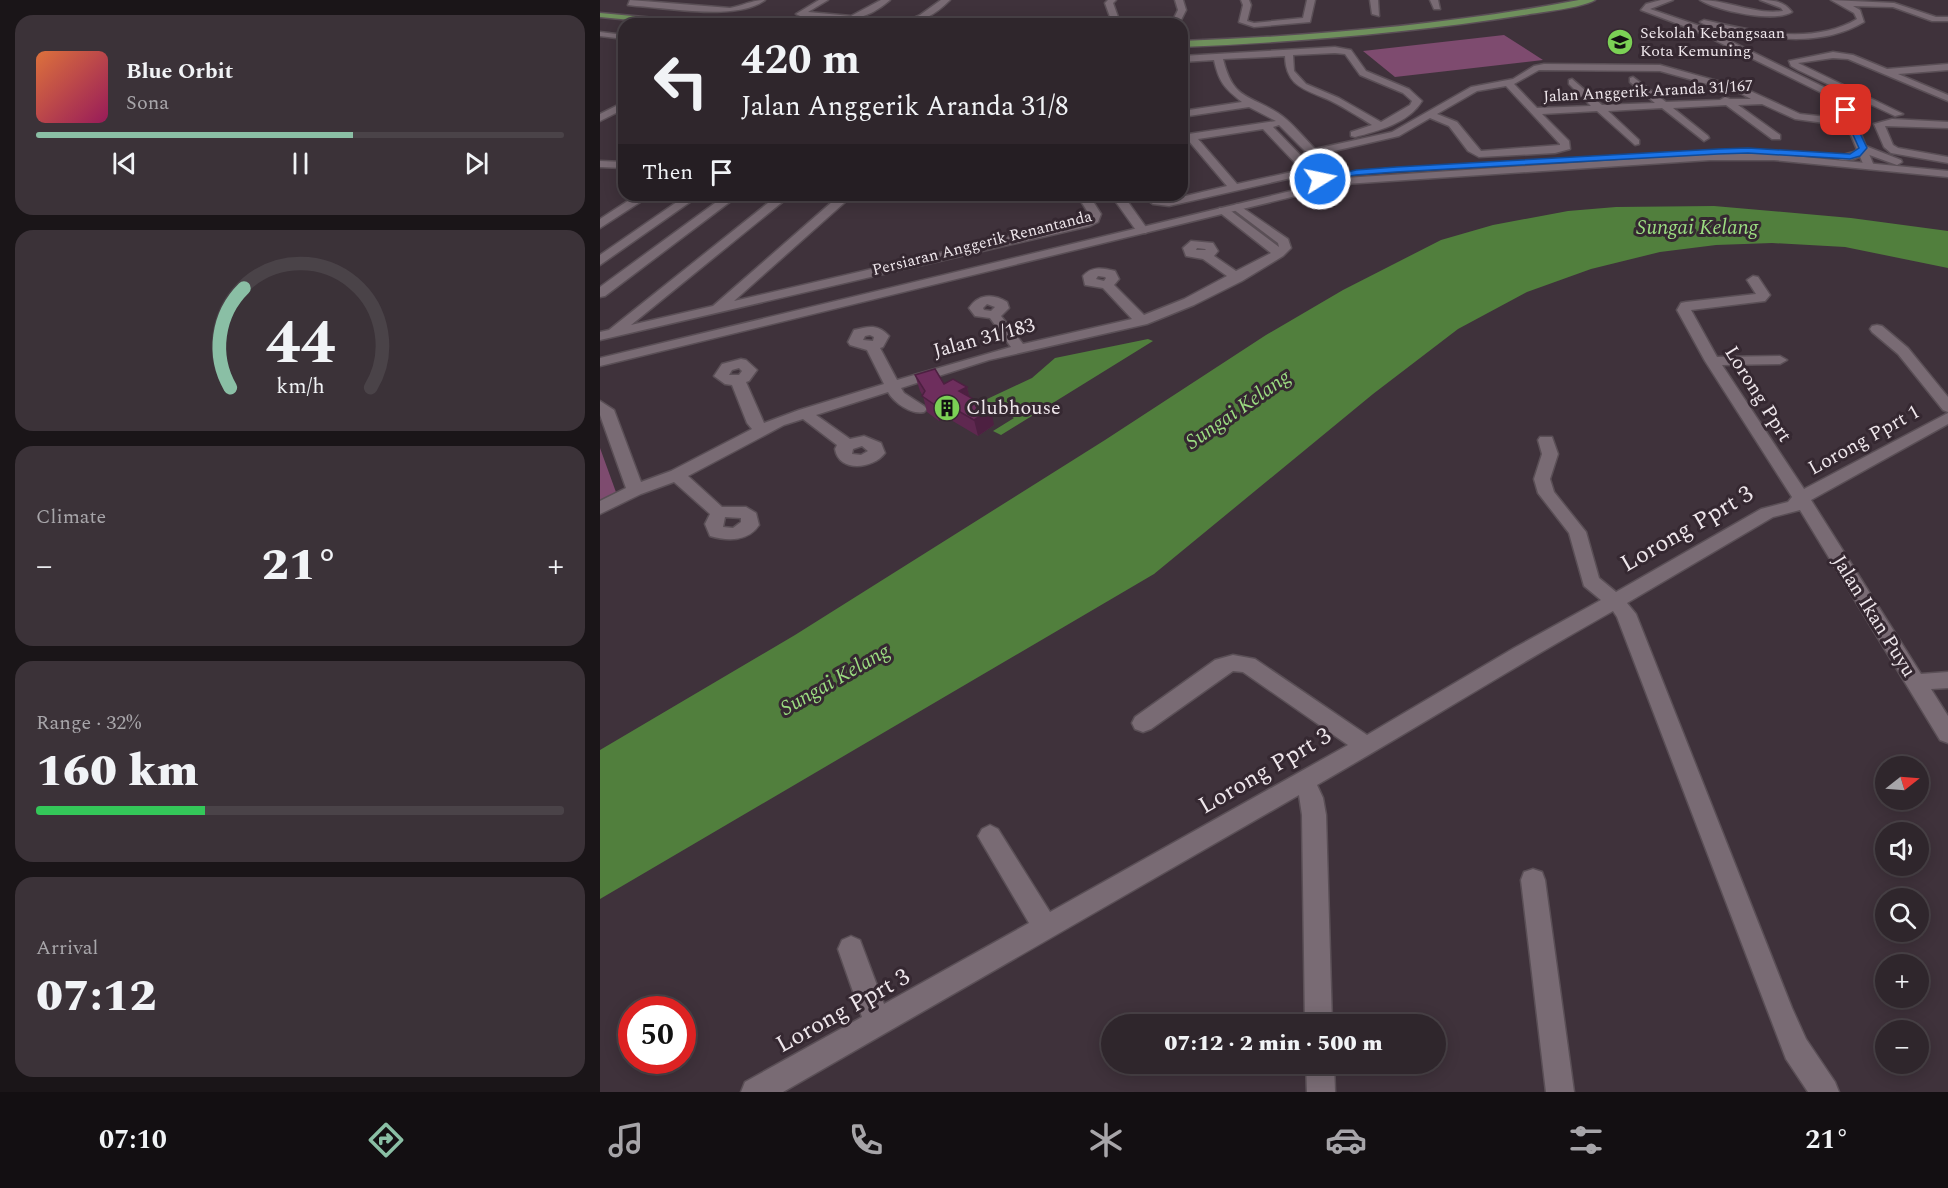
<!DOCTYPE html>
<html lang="en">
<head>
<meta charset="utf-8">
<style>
  :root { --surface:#2f262c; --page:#3b3238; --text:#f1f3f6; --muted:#a7a5a9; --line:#4a4348; --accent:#8abfa5 }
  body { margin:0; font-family:Spectral,serif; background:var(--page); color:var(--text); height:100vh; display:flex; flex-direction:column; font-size:22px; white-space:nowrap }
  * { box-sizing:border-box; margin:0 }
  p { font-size:20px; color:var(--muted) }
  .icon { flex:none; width:33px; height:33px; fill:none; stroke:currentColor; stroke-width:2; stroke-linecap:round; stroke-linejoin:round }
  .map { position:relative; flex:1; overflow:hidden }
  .sheet { display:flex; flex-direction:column; gap:15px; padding:15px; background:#1a1518; width:600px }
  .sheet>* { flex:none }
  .top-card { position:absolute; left:18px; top:18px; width:570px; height:183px; border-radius:18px; box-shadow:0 3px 15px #0003,0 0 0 2px var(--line); background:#2f262c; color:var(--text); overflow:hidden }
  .needle { width:39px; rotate:73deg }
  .buttons { position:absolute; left:1275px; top:756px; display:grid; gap:12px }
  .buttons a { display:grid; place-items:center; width:54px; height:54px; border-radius:50%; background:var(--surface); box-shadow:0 3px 15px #0003,0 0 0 2px var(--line); font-size:30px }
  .speed { position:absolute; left:18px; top:996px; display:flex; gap:12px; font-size:30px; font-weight:700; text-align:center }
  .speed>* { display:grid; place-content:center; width:78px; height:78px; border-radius:50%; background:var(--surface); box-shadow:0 3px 15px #0003,0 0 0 2px var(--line); line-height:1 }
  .speed .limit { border:9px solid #d22; background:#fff; color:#111 }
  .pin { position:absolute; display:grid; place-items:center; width:51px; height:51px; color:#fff; margin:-26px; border-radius:12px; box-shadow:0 3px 9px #0006 }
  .me { position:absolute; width:66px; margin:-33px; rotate:80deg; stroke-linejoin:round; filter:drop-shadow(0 0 4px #0008) }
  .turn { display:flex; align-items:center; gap:21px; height:126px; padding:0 24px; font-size:27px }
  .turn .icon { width:78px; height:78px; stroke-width:2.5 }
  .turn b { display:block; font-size:42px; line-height:51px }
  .then { display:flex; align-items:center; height:57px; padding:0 24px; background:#0003; gap:12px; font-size:22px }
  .big { font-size:45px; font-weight:800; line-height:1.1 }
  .sheet .widget { flex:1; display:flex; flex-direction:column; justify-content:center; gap:9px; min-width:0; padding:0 21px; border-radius:18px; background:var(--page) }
  .sheet .dial { align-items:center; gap:0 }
  .dial svg { height:156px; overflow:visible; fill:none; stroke:var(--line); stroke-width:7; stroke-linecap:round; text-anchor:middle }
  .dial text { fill:var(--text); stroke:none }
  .song { display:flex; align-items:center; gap:18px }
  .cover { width:72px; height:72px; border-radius:9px; background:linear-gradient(135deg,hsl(20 70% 55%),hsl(330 70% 35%)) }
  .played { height:6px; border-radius:3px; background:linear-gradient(90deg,var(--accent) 60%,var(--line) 60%) }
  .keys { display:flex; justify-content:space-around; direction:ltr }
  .heat { display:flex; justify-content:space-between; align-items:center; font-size:33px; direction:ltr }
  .charge { height:9px; border-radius:4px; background:linear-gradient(90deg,#34c759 32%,var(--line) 0) }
  .trip { position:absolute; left:501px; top:1014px; width:345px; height:60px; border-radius:30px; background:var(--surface); box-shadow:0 3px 15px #0003,0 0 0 2px var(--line); font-weight:800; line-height:60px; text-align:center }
  .menu { display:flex; height:96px; justify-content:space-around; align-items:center; background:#130f12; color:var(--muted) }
  .menu .icon { width:42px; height:42px }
  .menu .current { color:var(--accent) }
  .menu b { font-size:27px; color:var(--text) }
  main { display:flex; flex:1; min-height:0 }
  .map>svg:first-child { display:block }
  .green { fill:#7e4b6f }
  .water { fill:#517f3d }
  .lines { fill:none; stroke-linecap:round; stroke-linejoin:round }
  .minor-casing { stroke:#5a4f56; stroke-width:3 }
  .tertiary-casing { stroke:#5a4f56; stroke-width:3 }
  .secondary-casing { stroke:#5a4f56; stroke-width:3 }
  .primary-casing { stroke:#5a4f56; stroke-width:3 }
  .minor { fill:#796b74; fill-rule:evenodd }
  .tertiary { fill:#796b74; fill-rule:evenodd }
  .secondary { fill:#796b74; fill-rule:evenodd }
  .primary { fill:#6f905c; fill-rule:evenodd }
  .wall { fill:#5f2850 }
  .shaded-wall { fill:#4d2041 }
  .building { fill:#6e2e5d; stroke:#4d2041; stroke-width:1.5 }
  .route { fill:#1a73e8; stroke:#114b97; stroke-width:1.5 }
  .labels { text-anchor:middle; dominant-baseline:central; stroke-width:6; stroke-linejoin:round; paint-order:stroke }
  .far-poi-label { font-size:16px; fill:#eee6eb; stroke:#352831; text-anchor:start }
  .far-street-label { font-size:16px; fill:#eee6eb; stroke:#352831 }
  .street-label { font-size:20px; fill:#eee6eb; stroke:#352831 }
  .poi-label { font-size:20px; fill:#eee6eb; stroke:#352831; text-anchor:start }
  .water-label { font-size:21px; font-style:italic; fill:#9bdc81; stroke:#352831 }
  .near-street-label { font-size:24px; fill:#eee6eb; stroke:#352831 }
</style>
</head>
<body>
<main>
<section class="sheet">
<div class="widget">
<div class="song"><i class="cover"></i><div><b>Blue Orbit</b><p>Sona</p></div></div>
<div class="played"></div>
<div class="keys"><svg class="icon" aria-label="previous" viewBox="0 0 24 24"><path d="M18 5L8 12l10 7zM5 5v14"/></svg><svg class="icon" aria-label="pause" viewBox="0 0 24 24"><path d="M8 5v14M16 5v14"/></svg><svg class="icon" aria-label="next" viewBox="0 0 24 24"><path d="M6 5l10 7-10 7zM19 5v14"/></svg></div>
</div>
<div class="widget dial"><svg viewBox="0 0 100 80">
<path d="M14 69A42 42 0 1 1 86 69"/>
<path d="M14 69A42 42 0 0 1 21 18" stroke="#8abfa5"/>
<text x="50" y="56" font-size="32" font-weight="700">44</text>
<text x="50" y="72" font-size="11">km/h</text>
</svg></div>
<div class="widget"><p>Climate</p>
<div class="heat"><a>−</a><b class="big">21°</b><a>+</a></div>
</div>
<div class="widget"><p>Range · 32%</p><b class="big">160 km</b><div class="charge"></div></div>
<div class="widget"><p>Arrival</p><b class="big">07:12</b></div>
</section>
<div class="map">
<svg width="1348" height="1092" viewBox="0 0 1348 1092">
  <rect width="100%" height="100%" fill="#3f323b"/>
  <path class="green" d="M904 35 943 60 795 77 763 51Z
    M0 448 17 495 0 503Z"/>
  <path class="water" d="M1114 206 1251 218 1348 231V268L1245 247 1172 243 1116 245 1060 252 991 269 927 292 858 329 773 394 554 574 0 899V750L195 635 505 440 666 335 743 290 841 240 893 225 968 211 1016 207Z
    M548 339 553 341 401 435 393 431 414 418 385 400 432 378 455 358Z"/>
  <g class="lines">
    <defs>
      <path id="minor" d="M30 0 130 8C142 6 152 0 165 0 138 21 70 8 36 6L28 5Z
        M219 0H228L208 12 251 16 281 0H290C259 27 237 19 200 16L196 14Z
        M508 0H516L513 3 518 17 514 24H506L510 17 505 3Z
        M575 0H583L586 10 579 24H571L578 10Z
        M641 0H649L651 5 647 21 654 23 703 18 707 0H715L710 22 654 27 639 22 643 5Z
        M770 0H778L779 16 772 14Z
        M830 0H838L840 9H834Z
        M1061 0H1073L1050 9 1100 26 1234 92 1251 110 1274 166 1273 168 1269 169 1264 166 1247 126 1195 119 1162 104 1138 105 1180 135V139H1172L1126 105 1073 108 1108 136 1109 138 1104 141 1062 108 1008 111 1039 140V144L1035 145 997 111 942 114 969 141 970 149 955 153 879 157 868 151 849 126 830 118 799 136 721 154 749 179V183L745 184 709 155 679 125 673 127 710 165 708 171 700 176 569 206 553 204 541 195C552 195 559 199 569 200L627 186 588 140 582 141V135L676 121 649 107 582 117V111L642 102C624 88 619 82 614 60L582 62V56L735 47 751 50 766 71 809 89 822 101C809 123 778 131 755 137L751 136V132L772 125C759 117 745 108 731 101 706 89 686 88 685 56L623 59C633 100 648 94 678 113 691 121 704 138 715 149L792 132 871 87 913 79 934 66 944 64 1060 65 1146 89 1200 114 1245 119 1242 111 1228 96 1094 30 1041 10 1046 4ZM735 53 745 54 760 75 803 93 812 101 810 105 781 122 739 98 706 84 694 71 693 55ZM939 70 1060 71 1140 93 1151 99H1130L1125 97 1120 100 1066 102 1033 77 1030 78V82L1055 103 1002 105 972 79 969 80V84L991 106 937 108 914 84ZM906 86 960 144V145L881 151 857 122 837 114 877 91ZM663 129 699 167 692 172 637 184 598 139Z
        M1100 0C1128 0 1154 15 1183 11L1181 8 1160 0C1173 0 1184 1 1192 12 1174 23 1118 11 1100 0Z
        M1231 0 1294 3 1336 17H1348V21H1332L1293 7 1253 6 1260 10 1264 22C1224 46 1175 40 1131 31 1121 29 1108 27 1100 22L1104 20C1152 31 1212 46 1257 19L1254 13Z
        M0 32 24 35V39L0 36Z
        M1233 52 1253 55 1287 69 1348 64V70L1298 74 1348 95V101L1248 59 1233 58 1198 63 1303 114 1295 116 1198 70 1191 66 1189 61Z
        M24 102V109L0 121V114Z
        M1292 119 1348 122V128L1285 126 1293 145 1298 148 1348 157V163L1291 153 1284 147 1274 124Z
        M0 161 24 162V168L0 167Z
        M37 195H51L0 228V219Z
        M126 195H139L5 296 0 297V287Z
        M178 195H191L31 325 113 306 240 195H253L134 301 482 220 488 218 489 214 477 195H489L501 214 498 222 490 226 0 340V332L9 330Z
        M511 195H523L548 230 546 233H538Z
        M637 204 688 239 691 248 683 256 642 281 594 305 547 324 389 360 301 388 304 393 324 406 327 409 324 412C312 415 294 403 288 392L216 415 250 439 264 436 281 443 285 453C273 469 239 473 235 449L237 445 203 419 184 425 88 476 122 507H146L156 513 159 525C148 542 127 541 110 536L105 524 110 514 74 482 41 494 0 514V501L26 488 0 415V401L14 410 41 482 71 471 152 429 147 423 132 385 125 384 114 376 122 364 141 359 146 360 157 370 149 381 146 382 164 423 199 410 284 384 267 350 250 345 248 342 254 330C269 326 278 324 289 336L283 347 280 348 297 380 411 347 390 318 375 316 369 308C378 294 393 293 407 302L409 308 401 316 423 344 532 319 503 288 485 285 483 276C492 266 502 268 515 271L519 279 514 285 544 315 584 299 627 276 603 259 586 256 583 248 591 241 613 243 618 251 614 256 636 271 671 253 619 212V208H627L679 247 678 243 633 209 631 207ZM597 248 605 249 606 250H596ZM498 276 505 277 506 278 504 281 496 279ZM387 304 395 307 391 311 384 310 383 308ZM270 335 274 337 273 341 263 340 265 336ZM139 368 142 371 139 375H129L132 370ZM262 446 268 451 261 455 252 454 253 449ZM125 517 141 518V522L133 528 123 527Z
        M1153 276 1158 277 1170 295 1165 301 1091 310 1117 357 1180 356 1187 360 1180 364 1122 365 1204 489 1348 413V424L1211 500 1321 674 1348 672V688L1331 689 1348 716V743L1340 740 1200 510 1173 517 1027 603 1036 614 1192 1008 1206 1039 1235 1082 1239 1092H1208L1186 1059 1017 617 1013 611C913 667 816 728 717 785L723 798 726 815 732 1024H705L702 815 699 795 183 1092H141L145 1082 262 1017 238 949 242 940 251 936 260 940 284 1004 429 923 382 843 378 836 382 829 390 825 398 829 450 912 748 745 643 672 633 671 551 729 543 732 535 729 532 723 535 717 615 660 633 655 655 659 767 735 914 648 1001 600 984 586 969 533 938 493 934 479 942 454 938 440 940 437H952L958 454 950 479 954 492 986 532 999 578 1016 592 1161 509 1188 502 1192 497 1105 361 1077 310 1081 303 1086 302 1156 294 1147 280Z
        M1277 325 1282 326 1308 348 1348 397V412L1343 410 1298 354 1272 332 1270 329 1272 326Z
        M933 869 942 872 945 880 974 1092H946L921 880 924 872Z
        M706 1064H734L735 1092H707Z"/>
      <path id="tertiary" d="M341 0H350C336 14 320 24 300 24L320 15Z"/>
      <path id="secondary" d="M1263 145 1301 160 1302 162 1297 165 1264 153C1258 160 1242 163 1235 157L1254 152Z
        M1110 154H1174L1348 171V177L1174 160H1110L745 184 0 366V358L745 178Z
        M87 195H100L0 265V255Z"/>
      <path id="primary" d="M979 0H995C982 8 941 12 924 15 810 33 697 42 582 47V41C715 36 848 25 979 0Z
        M0 13 98 22 102 24H72L0 17Z"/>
    </defs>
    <use href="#minor" class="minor-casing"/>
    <use href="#tertiary" class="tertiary-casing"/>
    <use href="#secondary" class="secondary-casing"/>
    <use href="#primary" class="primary-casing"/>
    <use href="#minor" class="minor"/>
    <use href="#tertiary" class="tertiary"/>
    <use href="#secondary" class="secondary"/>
    <use href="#primary" class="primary"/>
  </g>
  <path class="wall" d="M315 375 344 384 367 387 369 396 394 425 378 436 346 417 339 421 327 412 323 396 320 391Z"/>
  <path class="shaded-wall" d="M367 387 371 403 359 391Z
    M341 401 346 417 339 421 335 405Z
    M391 409 394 425 378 436 374 420Z"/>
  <path class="building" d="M335 369 344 384 353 379 367 387 359 391 391 409 374 420 341 401 335 405 322 396 325 391 315 375Z"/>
  <path class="route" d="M1246 108 1249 110 1267 148 1260 156 1250 159 1148 153 1118 154 796 172 756 175 720 181 716 179 756 170 796 167 1118 149 1148 148 1250 154 1259 148 1242 110Z"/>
  <defs>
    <symbol id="school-disc" viewBox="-11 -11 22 22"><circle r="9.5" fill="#7bd155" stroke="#352831"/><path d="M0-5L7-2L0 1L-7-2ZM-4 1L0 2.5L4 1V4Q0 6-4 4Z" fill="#111"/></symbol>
    <symbol id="building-disc" viewBox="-11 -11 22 22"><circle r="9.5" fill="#7bd155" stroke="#352831"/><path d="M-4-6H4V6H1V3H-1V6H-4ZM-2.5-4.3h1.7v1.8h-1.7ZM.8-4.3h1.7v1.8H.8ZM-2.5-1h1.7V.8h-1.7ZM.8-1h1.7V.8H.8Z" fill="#111"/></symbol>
  </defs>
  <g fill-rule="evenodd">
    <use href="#school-disc" x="1005" y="27" width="30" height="30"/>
    <use href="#building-disc" x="332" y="393" width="30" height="30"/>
  </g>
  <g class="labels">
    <g class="far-poi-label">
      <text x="1040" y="33">Sekolah Kebangsaan<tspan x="1040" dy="18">Kota Kemuning</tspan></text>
    </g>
    <g class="far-street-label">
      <text transform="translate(1048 91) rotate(-3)">Jalan Anggerik Aranda 31/167</text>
      <text transform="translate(382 243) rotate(-14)">Persiaran Anggerik Renantanda</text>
    </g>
    <g class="street-label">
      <text transform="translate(384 338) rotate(-15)">Jalan 31/183</text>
      <text transform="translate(1158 394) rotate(58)">Lorong Pprt</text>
      <text transform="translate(1264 440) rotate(-29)">Lorong Pprt 1</text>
      <text transform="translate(1274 616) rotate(58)">Jalan Ikan Puyu</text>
    </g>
    <g class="poi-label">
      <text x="366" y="408">Clubhouse</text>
    </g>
    <g class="water-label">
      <text x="1097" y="228">Sungai Kelang</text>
      <text transform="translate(638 410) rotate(-35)">Sungai Kelang</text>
      <text transform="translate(235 680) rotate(-30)">Sungai Kelang</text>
    </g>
    <g class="near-street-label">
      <text transform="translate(1087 529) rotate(-30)">Lorong Pprt 3</text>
      <text transform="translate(665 771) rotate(-30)">Lorong Pprt 3</text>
      <text transform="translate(243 1011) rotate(-29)">Lorong Pprt 3</text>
    </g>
  </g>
</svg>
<div class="buttons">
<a><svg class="needle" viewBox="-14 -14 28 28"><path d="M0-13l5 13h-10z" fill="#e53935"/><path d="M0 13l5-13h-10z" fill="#a7a5a9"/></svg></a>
<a><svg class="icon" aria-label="sound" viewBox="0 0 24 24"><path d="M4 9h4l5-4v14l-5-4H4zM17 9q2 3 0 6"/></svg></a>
<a><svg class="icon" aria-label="search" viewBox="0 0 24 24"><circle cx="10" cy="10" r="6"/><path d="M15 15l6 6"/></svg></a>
<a>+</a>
<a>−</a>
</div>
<div class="speed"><div class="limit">50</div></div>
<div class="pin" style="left:1246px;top:110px;background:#d93025"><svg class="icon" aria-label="arrive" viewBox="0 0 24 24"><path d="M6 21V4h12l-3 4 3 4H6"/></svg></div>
<svg class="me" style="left:720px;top:179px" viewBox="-20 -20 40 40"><circle r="17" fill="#1a73e8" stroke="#fff" stroke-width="3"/><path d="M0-11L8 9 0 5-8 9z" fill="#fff"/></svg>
<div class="trip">07:12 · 2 min · 500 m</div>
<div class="top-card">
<div class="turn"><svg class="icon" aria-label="left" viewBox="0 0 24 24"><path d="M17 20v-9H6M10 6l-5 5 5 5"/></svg><div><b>420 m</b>Jalan Anggerik Aranda 31/8</div></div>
<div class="then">Then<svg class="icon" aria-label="arrive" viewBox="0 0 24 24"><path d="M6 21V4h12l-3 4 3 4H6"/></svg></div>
</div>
</div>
</main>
<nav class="menu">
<b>07:10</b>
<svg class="icon current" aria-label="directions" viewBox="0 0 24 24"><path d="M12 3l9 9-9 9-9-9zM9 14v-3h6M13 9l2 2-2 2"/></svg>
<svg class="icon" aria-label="music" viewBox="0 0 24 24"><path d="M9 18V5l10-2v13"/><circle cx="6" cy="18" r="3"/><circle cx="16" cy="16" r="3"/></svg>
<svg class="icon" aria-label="phone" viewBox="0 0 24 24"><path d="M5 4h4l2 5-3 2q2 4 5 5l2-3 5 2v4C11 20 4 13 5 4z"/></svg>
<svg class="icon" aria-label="climate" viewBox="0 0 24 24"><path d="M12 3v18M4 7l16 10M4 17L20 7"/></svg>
<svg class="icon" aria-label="car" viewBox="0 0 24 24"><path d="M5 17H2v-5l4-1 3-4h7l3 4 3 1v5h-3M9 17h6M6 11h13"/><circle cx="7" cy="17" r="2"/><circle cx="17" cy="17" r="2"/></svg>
<svg class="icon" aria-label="filters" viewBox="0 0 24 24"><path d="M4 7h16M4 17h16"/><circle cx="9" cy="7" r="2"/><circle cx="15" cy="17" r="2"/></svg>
<b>21°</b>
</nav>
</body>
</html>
